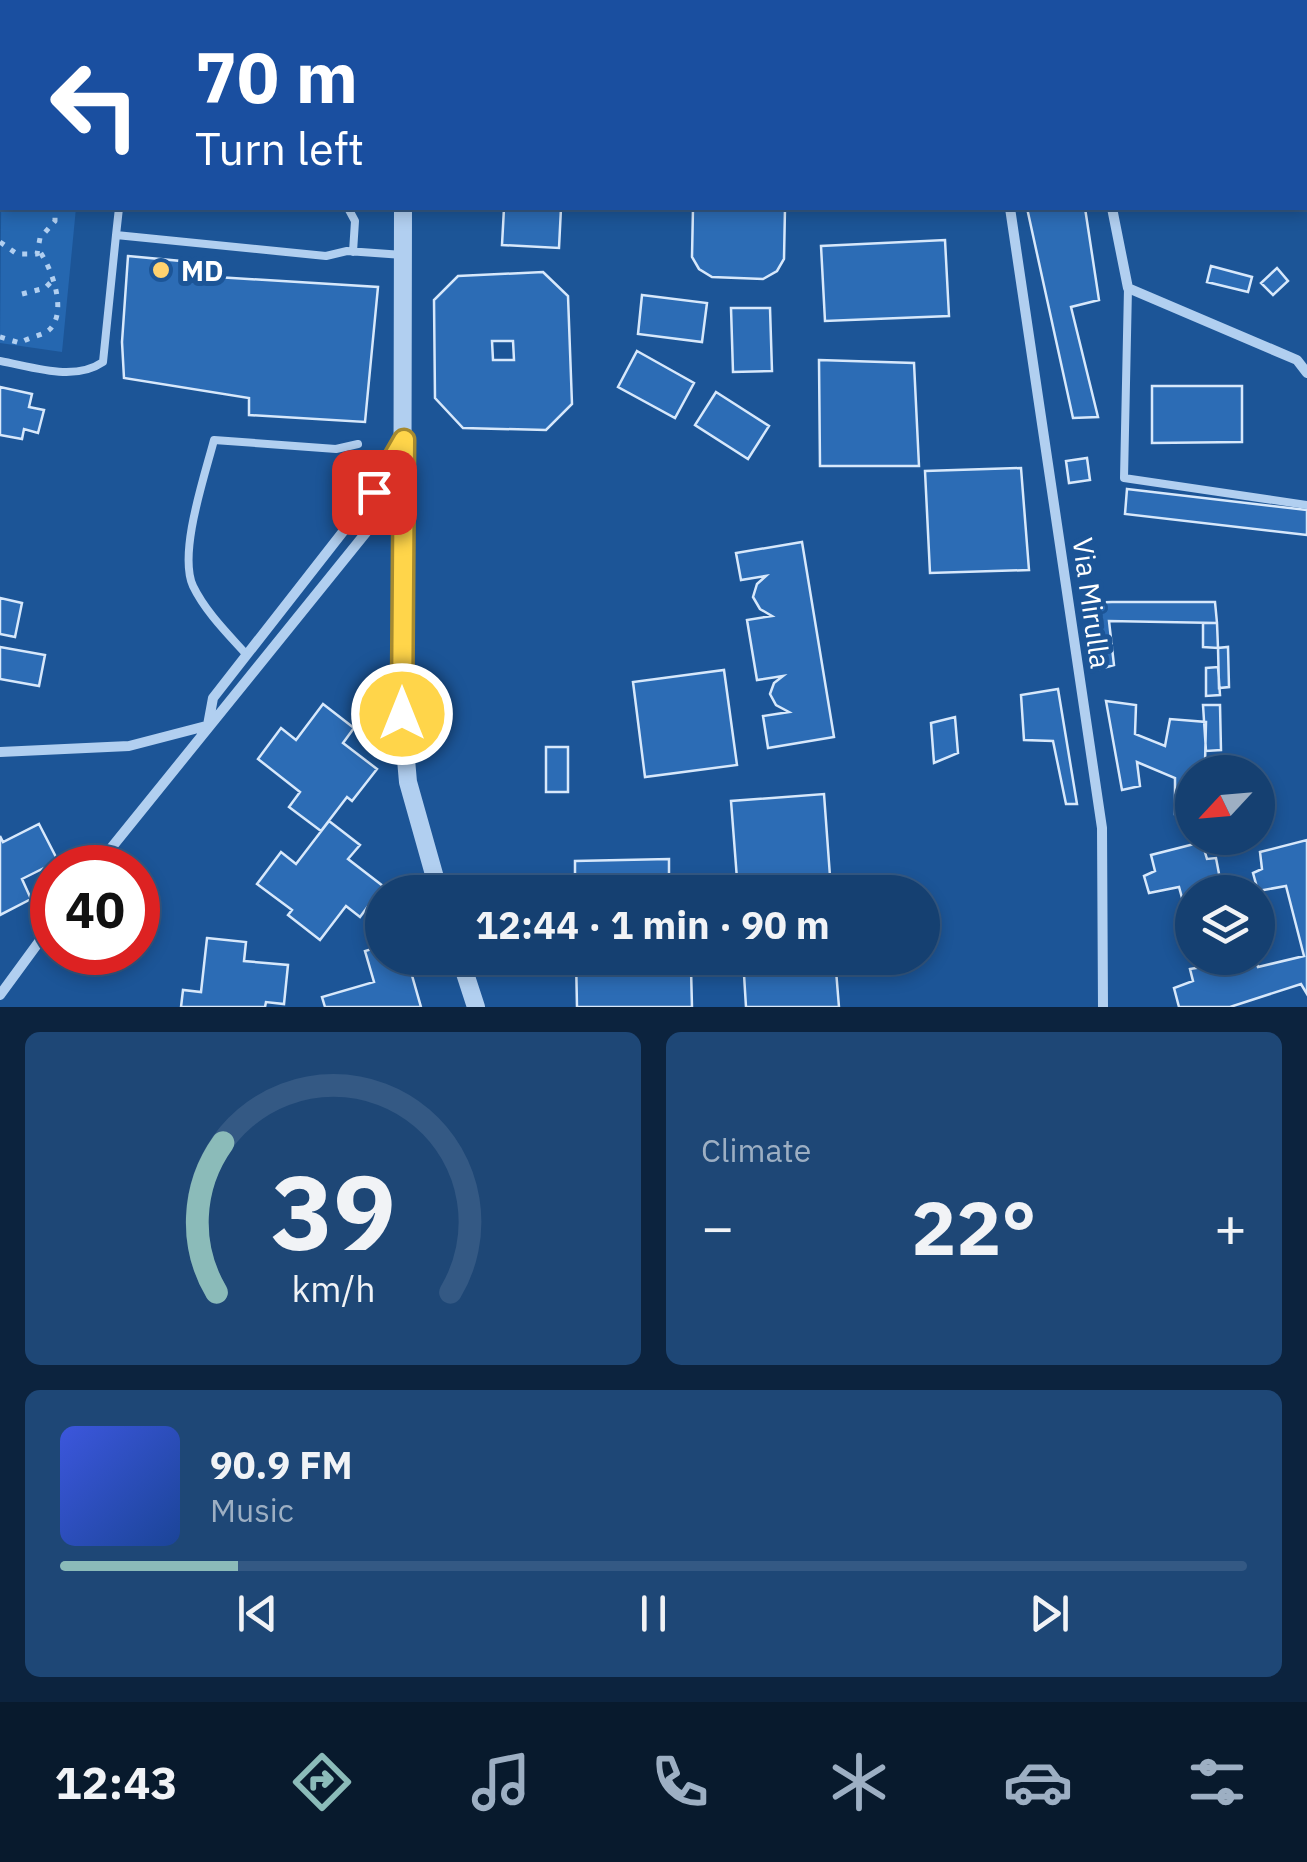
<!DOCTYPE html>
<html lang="en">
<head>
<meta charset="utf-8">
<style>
  :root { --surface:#154071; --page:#1e4776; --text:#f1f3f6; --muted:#9dafc3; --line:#345984; --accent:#8bbbb9 }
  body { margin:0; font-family:"IBM Plex Sans",sans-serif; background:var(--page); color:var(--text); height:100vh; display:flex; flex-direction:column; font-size:38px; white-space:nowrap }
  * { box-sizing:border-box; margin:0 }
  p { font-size:32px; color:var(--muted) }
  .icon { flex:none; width:55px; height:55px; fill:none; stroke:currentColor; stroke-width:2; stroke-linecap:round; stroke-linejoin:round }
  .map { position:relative; height:1007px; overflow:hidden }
  .details { display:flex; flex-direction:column; gap:25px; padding:25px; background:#0c233e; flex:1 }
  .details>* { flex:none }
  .top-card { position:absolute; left:0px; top:0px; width:1308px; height:210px; box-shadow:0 5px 15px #0003,0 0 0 2px var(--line); background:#1a4fa0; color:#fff; overflow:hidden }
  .needle { width:65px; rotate:244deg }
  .fabs { position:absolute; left:1175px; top:755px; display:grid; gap:20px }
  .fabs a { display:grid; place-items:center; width:100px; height:100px; border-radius:50%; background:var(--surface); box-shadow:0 5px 15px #0003,0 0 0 2px var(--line); font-size:50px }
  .speed { position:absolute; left:30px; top:845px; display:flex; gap:20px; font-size:50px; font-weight:700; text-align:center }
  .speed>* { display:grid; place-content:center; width:130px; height:130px; border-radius:50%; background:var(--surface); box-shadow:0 5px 15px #0003,0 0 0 2px var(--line); line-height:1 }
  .speed .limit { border:15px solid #d22; background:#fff; color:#111 }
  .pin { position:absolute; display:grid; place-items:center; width:85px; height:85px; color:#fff; margin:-42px; border-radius:20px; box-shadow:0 5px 15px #0006 }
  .me { position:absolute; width:110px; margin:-55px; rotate:0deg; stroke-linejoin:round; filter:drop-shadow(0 0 8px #0008) }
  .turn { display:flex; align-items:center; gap:35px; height:210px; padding:0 30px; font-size:45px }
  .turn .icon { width:130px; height:130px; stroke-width:2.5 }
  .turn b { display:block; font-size:70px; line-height:85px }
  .big { font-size:75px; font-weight:700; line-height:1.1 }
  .details .tile { flex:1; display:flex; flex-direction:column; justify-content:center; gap:15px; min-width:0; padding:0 35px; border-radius:15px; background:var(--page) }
  .details .dial { align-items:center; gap:0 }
  .dial svg { height:260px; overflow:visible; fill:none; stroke:var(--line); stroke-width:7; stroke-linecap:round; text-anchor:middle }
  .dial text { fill:var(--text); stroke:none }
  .song { display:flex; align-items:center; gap:30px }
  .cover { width:120px; height:120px; border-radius:15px; background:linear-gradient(135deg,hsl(230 70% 55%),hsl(220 70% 35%)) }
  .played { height:10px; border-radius:5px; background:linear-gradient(90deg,var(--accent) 15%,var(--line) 15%) }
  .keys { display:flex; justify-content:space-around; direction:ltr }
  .heat { display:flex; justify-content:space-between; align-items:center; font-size:55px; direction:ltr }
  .details .tiles { flex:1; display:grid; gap:25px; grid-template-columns:1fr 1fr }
  .tile:last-child { grid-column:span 2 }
  .trip { position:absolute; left:365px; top:875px; width:575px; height:100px; border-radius:50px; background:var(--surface); box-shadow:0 5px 15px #0003,0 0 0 2px var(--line); font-weight:700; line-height:100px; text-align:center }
  .tabs { display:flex; height:160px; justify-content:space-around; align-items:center; background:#081a2d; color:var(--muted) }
  .tabs .icon { width:70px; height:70px }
  .tabs .active { color:var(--accent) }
  .tabs b { font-size:45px; color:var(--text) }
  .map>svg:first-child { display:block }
  .green { fill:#2567b0 }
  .building { fill:#2c6cb5; stroke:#d7e8fb; stroke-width:2.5; fill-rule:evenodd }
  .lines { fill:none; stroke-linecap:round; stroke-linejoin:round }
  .path { stroke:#b1cff0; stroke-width:5; stroke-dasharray:5 8; stroke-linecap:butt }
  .service { stroke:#b1cff0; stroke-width:8 }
  .minor { stroke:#b1cff0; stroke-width:10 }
  .tertiary { stroke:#b1cff0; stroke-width:18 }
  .primary { stroke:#f9fcff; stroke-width:25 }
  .route-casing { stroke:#a68a30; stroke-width:25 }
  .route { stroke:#ffd54a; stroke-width:18 }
  .poi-dot { fill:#ffd26f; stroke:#1c5597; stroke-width:4 }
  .labels { text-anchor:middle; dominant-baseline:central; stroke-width:10; stroke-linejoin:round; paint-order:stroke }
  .poi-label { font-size:28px; font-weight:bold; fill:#fff; stroke:#1c5597; text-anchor:start }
  .street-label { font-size:28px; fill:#fff; stroke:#1c5597 }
</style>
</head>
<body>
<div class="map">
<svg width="1307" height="1007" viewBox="0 0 1307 1007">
  <rect width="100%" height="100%" fill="#1c5597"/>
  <path class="green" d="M2 108V208H76L62 352 0 343Z"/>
  <path class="building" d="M196 0H336L337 2H196Z
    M504 208H561L559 248 502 245Z
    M693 208H785L784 259 777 271 763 279 712 277 699 269 692 257Z
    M1027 208H1085L1099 300 1071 307 1098 417 1073 418Z
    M945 240 949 316 825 321 821 246Z
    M128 256 181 261 185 275 378 287 365 422 249 415V398L124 378 122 342Z
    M1211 266 1252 277 1248 292 1207 282Z
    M1277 268 1288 281 1273 295 1261 283Z
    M543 272 568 296 572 404 546 430 463 428 435 398 434 300 458 276ZM492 341H513L514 360H493Z
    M642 295 707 303 702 342 638 334Z
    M731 308H770L772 371 733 372Z
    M637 351 694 383 675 418 618 387Z
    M819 360 914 363 919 466H820Z
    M1152 386H1242V442L1152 443Z
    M0 387 32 394 29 407 44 410 38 433 24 429 22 439 0 435Z
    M716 392 769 426 748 459 695 425Z
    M1087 458 1090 480 1069 483 1066 461Z
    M1021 468 1029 570 930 573 925 471Z
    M1127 489 1307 510V535L1125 514Z
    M802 542 834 737 768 748 763 716 789 712 776 705 770 694 774 683 783 676 757 680 747 620 772 616 760 609 753 597 757 584 766 576 741 580 736 553Z
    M0 598 22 603 15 637 0 634Z
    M1112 602H1215L1217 623 1109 621 1114 665 1100 669 1085 603Z
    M1203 623H1217L1218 648 1203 647Z
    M0 647 45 655 39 686 0 679Z
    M1228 647 1229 687 1219 688 1218 648Z
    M1218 667 1220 695 1206 696V668Z
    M724 670 737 765 645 777 633 682Z
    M1058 689 1077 804H1066L1053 741 1024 740 1021 695Z
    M1106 701 1136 705 1135 734 1165 746 1170 719 1206 722 1205 764 1222 772H1192V813L1175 814V778L1137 762 1140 786 1122 790Z
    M323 704 354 728 343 743 377 769 352 801 347 797 321 831 289 807 300 792 258 759 281 728 296 740Z
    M1203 705H1220L1221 750 1206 751Z
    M955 717 958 753 934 763 931 723Z
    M546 747H568V792H546Z
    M824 794 831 890 738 892 731 801Z
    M329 821 360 845 348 859 383 886 360 917 346 906 320 940 288 915 292 910 257 884 281 852 296 864Z
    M39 824 58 861 22 879 31 899 0 915V836L3 842Z
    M1307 840V994L1301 984 1230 1007H1179L1174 988 1193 981 1190 969 1202 967 1199 958H1227V961L1254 958 1258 967 1304 956 1286 886 1258 891 1253 873 1262 869 1260 852Z
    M1202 842 1207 859 1216 858 1220 879 1209 880 1212 892H1192V934L1179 887 1149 893 1144 876 1155 871 1151 855Z
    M669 859V892H575V861Z
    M207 938 246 942 244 961 288 965 284 1004 266 1002 265 1007H181L183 990 201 992Z
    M382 946V958H407L421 1007H325L322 997 374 982 365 951Z
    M576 958H672L691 969 692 1007H577Z
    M743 958H835L839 1007H746Z"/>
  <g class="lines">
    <path class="path" d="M0 211 2 206
      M0 242 17 254H37L40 238 55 221V208
      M22 294 45 288 53 280
      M0 337 20 343C29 337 44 335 49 330 68 313 52 269 40 252"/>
    <path class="service" d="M119 208 116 235 326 256 347 251 403 255
      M348 208 355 221 353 252
      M1128 288 1124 478 1307 505
      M0 361C33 367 74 382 103 362L116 235
      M246 654C227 633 205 611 193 586 178 553 205 475 214 440L336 449 358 444"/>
    <path class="minor" d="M1004 0V2
      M402 2V0
      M1010 208 1102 828 1103 1007
      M1112 208 1128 288 1297 360 1307 373
      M208 725 213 698 374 492 399 450
      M0 752 129 746 206 726
      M95 868 402 488
      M0 995 52 924"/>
    <path class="tertiary" d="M403 208 402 714 408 782 439 892
      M460 958 476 1007"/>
    <path class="primary" d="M0 59H2
      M1305 121H1307"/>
  </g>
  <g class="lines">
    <defs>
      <path id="route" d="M374 492 404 440 402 714"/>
    </defs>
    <use href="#route" class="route-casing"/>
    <use href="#route" class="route"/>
  </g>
  <circle class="poi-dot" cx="161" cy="270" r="10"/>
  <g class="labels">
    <g class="poi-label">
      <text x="181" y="270">MD</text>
    </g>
    <g class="street-label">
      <text transform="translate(1092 603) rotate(82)">Via Mirulla</text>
    </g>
  </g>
</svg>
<div class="fabs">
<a><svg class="needle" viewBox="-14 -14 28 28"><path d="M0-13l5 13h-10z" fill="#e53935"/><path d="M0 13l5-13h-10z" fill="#9dafc3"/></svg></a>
<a><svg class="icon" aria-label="layers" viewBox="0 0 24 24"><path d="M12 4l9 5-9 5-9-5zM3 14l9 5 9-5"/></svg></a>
</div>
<div class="speed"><div class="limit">40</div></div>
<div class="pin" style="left:374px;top:492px;background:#d93025"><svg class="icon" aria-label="arrive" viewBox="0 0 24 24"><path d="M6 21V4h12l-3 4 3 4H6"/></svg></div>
<svg class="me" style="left:402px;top:714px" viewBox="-20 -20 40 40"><circle r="17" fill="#ffd54a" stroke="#fff" stroke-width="3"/><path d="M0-11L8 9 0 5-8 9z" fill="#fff"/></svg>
<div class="trip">12:44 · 1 min · 90 m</div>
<div class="top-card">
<div class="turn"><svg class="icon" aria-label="left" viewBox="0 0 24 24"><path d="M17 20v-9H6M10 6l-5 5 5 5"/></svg><div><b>70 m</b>Turn left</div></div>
</div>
</div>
<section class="details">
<div class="tiles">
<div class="tile dial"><svg viewBox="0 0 100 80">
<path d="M14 69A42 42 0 1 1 86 69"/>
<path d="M14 69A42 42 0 0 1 16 23" stroke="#8bbbb9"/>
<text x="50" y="56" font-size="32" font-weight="700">39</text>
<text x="50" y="72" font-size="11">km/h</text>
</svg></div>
<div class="tile"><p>Climate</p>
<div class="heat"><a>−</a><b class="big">22°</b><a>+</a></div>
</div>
<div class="tile">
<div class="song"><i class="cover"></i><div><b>90.9 FM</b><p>Music</p></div></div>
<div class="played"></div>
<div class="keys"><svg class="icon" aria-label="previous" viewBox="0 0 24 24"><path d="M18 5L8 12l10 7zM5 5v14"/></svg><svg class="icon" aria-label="pause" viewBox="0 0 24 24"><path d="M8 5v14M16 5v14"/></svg><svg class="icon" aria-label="next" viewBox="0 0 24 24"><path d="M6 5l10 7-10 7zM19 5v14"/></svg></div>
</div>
</div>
</section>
<nav class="tabs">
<b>12:43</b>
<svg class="icon active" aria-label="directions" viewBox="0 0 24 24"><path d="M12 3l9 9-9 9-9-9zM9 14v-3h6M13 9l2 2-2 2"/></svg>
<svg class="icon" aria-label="music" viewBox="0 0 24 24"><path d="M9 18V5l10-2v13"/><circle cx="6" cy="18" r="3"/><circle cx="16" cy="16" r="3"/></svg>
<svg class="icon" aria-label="phone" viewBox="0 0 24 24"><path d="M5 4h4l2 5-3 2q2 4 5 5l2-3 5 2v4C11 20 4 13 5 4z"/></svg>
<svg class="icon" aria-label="climate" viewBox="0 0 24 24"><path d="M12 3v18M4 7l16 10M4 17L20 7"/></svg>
<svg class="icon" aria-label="car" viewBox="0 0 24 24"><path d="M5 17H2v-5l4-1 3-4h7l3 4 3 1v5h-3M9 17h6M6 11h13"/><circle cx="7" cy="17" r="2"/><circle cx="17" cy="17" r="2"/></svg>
<svg class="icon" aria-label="filters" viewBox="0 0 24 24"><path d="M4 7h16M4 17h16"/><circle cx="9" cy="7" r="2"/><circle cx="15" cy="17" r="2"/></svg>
</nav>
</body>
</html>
